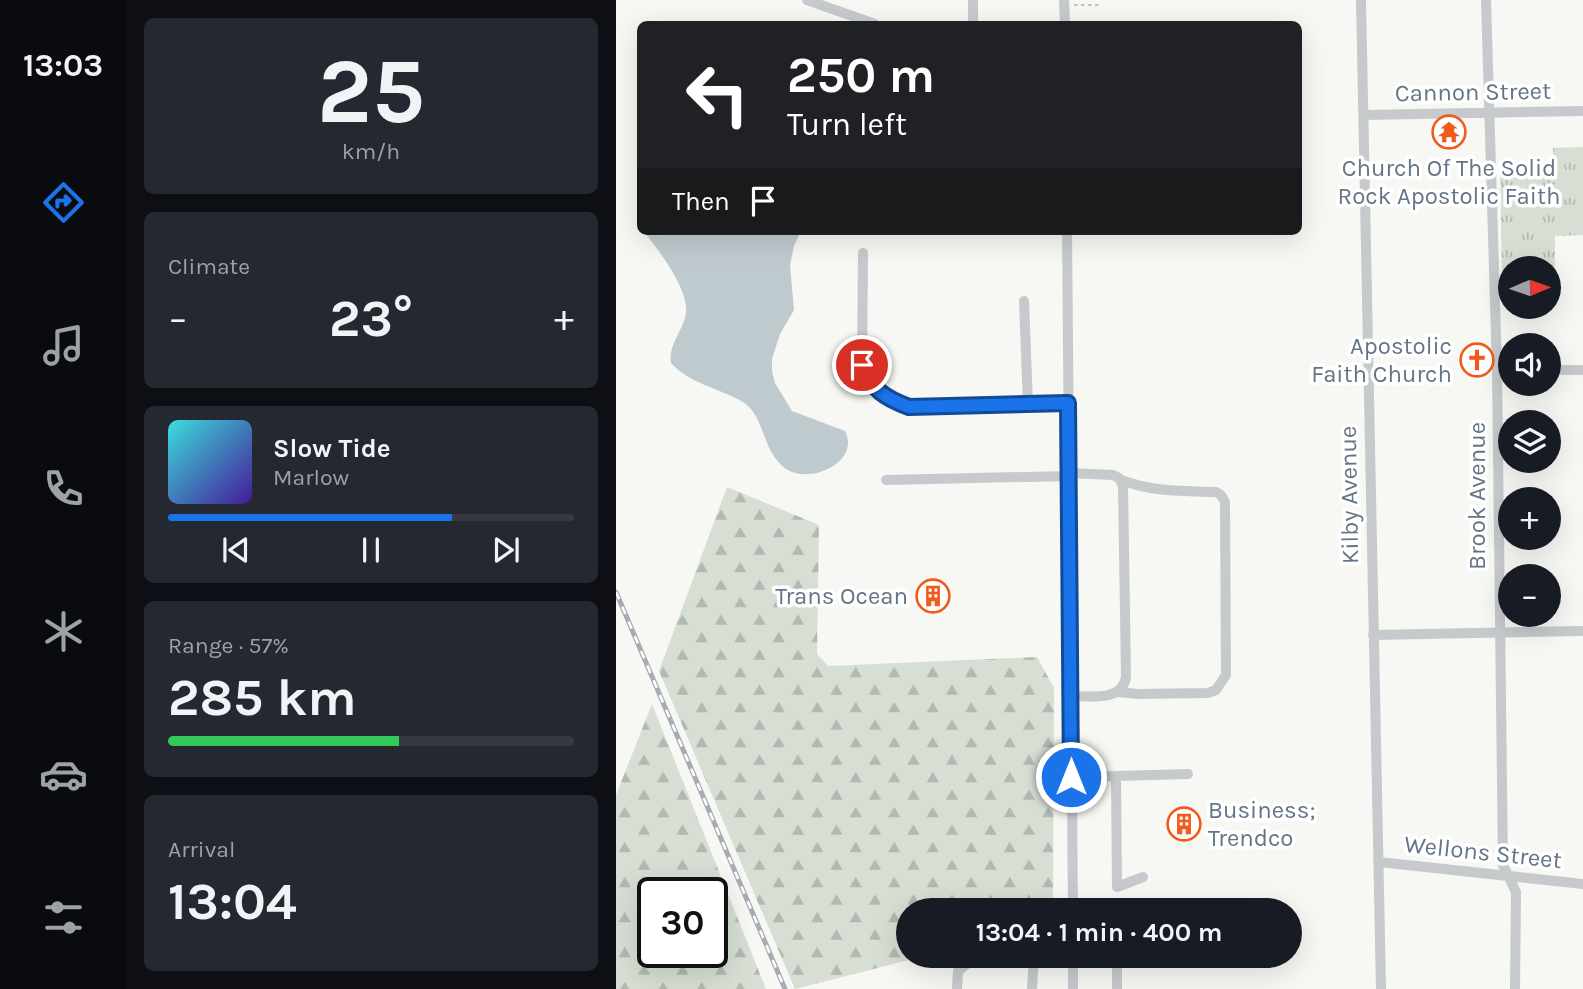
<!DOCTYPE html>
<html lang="en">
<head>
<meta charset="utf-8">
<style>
  :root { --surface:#171b24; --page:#242831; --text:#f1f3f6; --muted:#9ea1a6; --line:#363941; --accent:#1a73e8 }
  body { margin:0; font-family:Karla,sans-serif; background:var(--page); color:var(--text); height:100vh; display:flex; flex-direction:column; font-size:26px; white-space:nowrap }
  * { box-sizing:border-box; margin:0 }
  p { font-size:23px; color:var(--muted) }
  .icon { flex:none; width:38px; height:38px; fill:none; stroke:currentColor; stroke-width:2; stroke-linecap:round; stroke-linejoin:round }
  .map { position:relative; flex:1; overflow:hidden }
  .sheet { display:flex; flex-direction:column; gap:18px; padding:18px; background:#0d0f14; width:490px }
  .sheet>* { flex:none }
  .hud { position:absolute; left:21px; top:21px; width:665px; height:214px; border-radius:10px; box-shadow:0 7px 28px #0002; background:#202124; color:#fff; overflow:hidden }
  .needle { width:46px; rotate:88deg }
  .controls { position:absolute; left:882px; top:256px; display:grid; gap:14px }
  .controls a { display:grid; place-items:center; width:63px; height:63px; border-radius:50%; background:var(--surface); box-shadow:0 7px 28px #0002; font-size:35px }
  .speed { position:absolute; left:21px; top:877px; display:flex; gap:14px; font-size:35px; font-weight:700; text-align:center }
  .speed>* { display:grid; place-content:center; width:91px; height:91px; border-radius:50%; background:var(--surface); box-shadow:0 7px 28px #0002; line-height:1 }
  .speed .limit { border:4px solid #111; border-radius:10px; background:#fff; color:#111 }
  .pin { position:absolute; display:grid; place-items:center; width:60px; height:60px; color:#fff; margin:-30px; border:4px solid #fff; border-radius:50%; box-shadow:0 2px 7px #0007 }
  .me { position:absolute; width:77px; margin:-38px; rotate:0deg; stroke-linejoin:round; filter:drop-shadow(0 0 5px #0008) }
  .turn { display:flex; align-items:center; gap:24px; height:147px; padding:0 35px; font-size:32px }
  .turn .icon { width:91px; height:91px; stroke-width:2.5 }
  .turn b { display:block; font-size:49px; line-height:60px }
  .then { display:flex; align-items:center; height:66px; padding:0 35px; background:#0003; gap:14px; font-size:26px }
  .big { font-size:52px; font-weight:700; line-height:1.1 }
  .sheet .widget { flex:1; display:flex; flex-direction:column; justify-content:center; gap:10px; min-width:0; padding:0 24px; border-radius:10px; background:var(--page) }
  .sheet .dial { align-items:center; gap:0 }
  .dial b { font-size:91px; line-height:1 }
  .song { display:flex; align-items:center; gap:21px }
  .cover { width:84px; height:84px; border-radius:10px; background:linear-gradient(135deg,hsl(180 70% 55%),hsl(260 70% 35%)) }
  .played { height:7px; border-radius:4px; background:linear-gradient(90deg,var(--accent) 70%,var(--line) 70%) }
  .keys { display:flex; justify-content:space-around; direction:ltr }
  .heat { display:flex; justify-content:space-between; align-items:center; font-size:38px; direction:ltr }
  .charge { height:10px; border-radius:5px; background:linear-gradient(90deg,#34c759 57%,var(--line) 0) }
  .trip { position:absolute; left:280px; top:898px; width:406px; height:70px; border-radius:35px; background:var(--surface); box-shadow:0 7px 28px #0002; font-weight:700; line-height:70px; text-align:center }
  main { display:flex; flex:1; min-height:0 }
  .dock { display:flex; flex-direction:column; width:126px; justify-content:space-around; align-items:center; background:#090b0e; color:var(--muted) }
  .dock .icon { width:49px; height:49px }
  .dock .current { color:var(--accent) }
  .dock b { font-size:32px; color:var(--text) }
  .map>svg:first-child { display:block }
  .forest { fill:url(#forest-firs); fill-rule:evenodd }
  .park { fill:url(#park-tufts) }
  .water { fill:#bfcacf }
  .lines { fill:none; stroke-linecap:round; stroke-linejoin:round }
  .path { stroke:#c0c2c4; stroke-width:2; stroke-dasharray:3.5 3.5; stroke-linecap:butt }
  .minor { stroke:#c6cacd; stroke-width:10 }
  .rail-casing { stroke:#a6acb2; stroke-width:5 }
  .rail { stroke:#fff; stroke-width:2.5; stroke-dasharray:8; stroke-linecap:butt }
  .route-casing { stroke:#114b97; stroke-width:18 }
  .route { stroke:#1a73e8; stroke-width:12 }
  .labels { text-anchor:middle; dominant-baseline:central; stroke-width:7; stroke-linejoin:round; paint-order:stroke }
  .street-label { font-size:24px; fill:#647587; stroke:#fff }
  .poi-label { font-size:24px; fill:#647587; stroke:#fff; text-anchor:end }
</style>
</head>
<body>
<main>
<nav class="dock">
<b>13:03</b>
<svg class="icon current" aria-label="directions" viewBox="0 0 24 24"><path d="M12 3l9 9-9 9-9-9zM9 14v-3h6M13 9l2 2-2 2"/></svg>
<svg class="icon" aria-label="music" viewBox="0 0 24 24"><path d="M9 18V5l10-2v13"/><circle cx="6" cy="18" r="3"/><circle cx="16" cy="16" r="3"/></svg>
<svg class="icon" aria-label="phone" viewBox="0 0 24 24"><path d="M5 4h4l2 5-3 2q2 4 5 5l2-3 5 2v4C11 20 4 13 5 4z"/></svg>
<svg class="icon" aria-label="climate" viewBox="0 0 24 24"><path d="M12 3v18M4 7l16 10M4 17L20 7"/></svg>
<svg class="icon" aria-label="car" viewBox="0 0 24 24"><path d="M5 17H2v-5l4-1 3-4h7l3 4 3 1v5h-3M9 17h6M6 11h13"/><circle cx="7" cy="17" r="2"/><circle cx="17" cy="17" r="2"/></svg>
<svg class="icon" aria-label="filters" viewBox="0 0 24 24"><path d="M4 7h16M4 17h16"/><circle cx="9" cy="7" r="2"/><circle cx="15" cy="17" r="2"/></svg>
</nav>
<section class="sheet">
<div class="widget dial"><b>25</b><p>km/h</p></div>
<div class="widget"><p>Climate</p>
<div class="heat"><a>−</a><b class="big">23°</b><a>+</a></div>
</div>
<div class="widget">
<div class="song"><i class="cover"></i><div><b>Slow Tide</b><p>Marlow</p></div></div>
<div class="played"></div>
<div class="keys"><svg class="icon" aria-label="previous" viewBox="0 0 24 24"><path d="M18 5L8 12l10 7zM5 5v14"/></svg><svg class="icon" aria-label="pause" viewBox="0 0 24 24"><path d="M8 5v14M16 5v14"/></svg><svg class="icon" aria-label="next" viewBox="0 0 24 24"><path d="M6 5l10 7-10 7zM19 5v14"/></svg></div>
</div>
<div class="widget"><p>Range · 57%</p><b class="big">285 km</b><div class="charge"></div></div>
<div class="widget"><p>Arrival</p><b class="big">13:04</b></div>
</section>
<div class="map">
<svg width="967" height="989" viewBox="0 0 967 989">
  <defs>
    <pattern id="forest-firs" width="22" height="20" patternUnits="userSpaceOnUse" patternTransform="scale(1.75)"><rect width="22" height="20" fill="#d7dfd4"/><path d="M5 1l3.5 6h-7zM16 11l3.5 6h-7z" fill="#b2b9b2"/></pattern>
    <pattern id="park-tufts" width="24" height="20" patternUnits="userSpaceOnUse" patternTransform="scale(1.75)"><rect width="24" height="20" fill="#d7dfd4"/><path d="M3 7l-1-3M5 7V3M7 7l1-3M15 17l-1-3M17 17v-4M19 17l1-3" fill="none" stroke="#b2b9b2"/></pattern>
  </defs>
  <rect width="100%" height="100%" fill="#f7f7f3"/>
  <path class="forest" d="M111 487 203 525 201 654 212 666 421 657 438 688 437 910H292V956H309L179 989 43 671Z
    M36 704 150 989H0V795ZM37 892H96V952H37Z"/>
  <path class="park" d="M967 147V235L939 236V285H933V268H894V286H886L884 165 937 164V148Z"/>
  <path class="water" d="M27 231H185L178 246 174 265 178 310 164 334 156 359V371L159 383 176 411 229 431C245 462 194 485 170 469 145 451 150 417 127 402 103 388 74 384 55 363 52 344 68 330 70 312 73 290 41 247 27 231Z"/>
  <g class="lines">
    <path class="path" d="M458 5H485"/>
    <path class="minor" d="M191 0 259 24
      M357 0V24
      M448 0 449 24
      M745 0 765 989
      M870 0 881 370 887 865 900 892 899 989
      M748 115 967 111
      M451 231 457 910
      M247 253 246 365C256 390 269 398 293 407L452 403
      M408 301 412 404
      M933 370H967
      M453 473 497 475 503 478 507 486 510 677C506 702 474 696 455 696
      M270 480 453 476
      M757 635 967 631
      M503 692 521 694 592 693 600 690 610 675 609 502 605 495 600 492C566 491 537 492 505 480
      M500 776 572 774
      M455 777 500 776 501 887 527 877
      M763 862 967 884
      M457 956V989
      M501 956V989
      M341 989 342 971 358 958 367 956
      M416 989 418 956"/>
    <defs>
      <path id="rail" d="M0 592 169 989"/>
    </defs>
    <use href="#rail" class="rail-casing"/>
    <use href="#rail" class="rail"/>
  </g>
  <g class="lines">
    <defs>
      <path id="route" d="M246 365C256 390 269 398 293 407L452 403 455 777"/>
    </defs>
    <use href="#route" class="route-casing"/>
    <use href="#route" class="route"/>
  </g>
  <defs>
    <symbol id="temple-ring" viewBox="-11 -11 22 22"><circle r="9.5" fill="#fff" stroke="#f05a1b" stroke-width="1.5"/><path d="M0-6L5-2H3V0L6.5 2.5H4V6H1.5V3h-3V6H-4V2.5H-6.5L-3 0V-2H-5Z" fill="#f05a1b"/></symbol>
    <symbol id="church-ring" viewBox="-11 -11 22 22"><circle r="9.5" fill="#fff" stroke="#f05a1b" stroke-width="1.5"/><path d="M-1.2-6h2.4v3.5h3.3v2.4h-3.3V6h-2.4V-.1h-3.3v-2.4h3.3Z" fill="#f05a1b"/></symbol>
    <symbol id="building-ring" viewBox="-11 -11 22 22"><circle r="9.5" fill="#fff" stroke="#f05a1b" stroke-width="1.5"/><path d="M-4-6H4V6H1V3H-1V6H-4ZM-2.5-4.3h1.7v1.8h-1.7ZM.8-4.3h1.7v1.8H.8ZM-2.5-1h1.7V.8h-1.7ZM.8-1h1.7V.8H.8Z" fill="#f05a1b"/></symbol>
  </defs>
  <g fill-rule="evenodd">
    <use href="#temple-ring" x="814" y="113" width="38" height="38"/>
    <use href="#church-ring" x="842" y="341" width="38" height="38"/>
    <use href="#building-ring" x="298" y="577" width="38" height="38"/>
    <use href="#building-ring" x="549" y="805" width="38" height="38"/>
  </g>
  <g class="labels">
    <g class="street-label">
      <text transform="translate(857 92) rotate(-1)">Cannon Street</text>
      <text transform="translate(733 495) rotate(-91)">Kilby Avenue</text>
      <text transform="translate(861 496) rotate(-90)">Brook Avenue</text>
      <text transform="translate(867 852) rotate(6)">Wellons Street</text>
    </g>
    <g class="poi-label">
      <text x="833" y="168" text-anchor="middle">Church Of The Solid<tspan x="833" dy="28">Rock Apostolic Faith</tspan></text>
      <text x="836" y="346">Apostolic<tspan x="836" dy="28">Faith Church</tspan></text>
      <text x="292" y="596">Trans Ocean</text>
      <text x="592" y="810" text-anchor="start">Business;<tspan x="592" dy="28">Trendco</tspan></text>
    </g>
  </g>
</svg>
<div class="controls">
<a><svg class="needle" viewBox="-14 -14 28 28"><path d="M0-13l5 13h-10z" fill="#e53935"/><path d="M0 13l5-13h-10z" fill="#9ea1a6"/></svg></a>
<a><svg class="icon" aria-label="sound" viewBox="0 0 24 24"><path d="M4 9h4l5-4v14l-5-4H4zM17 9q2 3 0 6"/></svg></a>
<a><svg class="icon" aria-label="layers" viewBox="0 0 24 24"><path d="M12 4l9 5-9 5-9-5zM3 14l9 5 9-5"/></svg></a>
<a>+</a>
<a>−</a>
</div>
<div class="speed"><div class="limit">30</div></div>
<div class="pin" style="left:246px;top:365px;background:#d93025"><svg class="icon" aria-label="arrive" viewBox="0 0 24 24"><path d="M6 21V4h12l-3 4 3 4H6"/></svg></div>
<svg class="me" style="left:455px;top:777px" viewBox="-20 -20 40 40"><circle r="17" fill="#1a73e8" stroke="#fff" stroke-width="3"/><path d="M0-11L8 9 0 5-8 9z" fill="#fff"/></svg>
<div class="trip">13:04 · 1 min · 400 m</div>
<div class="hud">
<div class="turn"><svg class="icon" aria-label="left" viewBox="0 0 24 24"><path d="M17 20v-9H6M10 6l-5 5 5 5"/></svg><div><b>250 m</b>Turn left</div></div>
<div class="then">Then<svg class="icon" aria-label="arrive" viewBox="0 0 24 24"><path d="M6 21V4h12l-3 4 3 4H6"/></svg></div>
</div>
</div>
</main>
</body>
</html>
